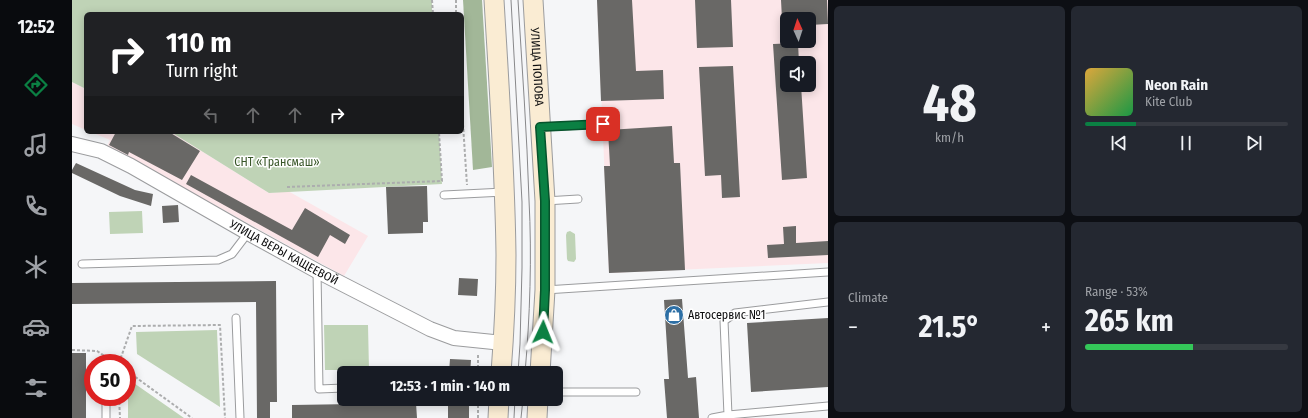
<!DOCTYPE html>
<html lang="en">
<head>
<meta charset="utf-8">
<style>
  :root { --surface:#171b24; --page:#242831; --text:#f1f3f6; --muted:#9ea1a6; --line:#363941; --accent:#0b8043 }
  body { margin:0; font-family:"Fira Sans Condensed",sans-serif; background:var(--page); color:var(--text); height:100vh; display:flex; flex-direction:column; font-size:15px; white-space:nowrap }
  * { box-sizing:border-box; margin:0 }
  p { font-size:13px; color:var(--muted) }
  .icon { flex:none; width:22px; height:22px; fill:none; stroke:currentColor; stroke-width:2; stroke-linecap:round; stroke-linejoin:round }
  .map { position:relative; flex:1; overflow:hidden }
  .details { display:flex; flex-direction:column; gap:6px; padding:6px; background:#0d0f14; width:480px }
  .details>* { flex:none }
  .hud { position:absolute; left:12px; top:12px; width:380px; height:122px; border-radius:6px; box-shadow:0 2px 10px #0003; background:#202124; color:#fff; overflow:hidden }
  .needle { width:26px; rotate:357deg }
  .buttons { position:absolute; left:708px; top:12px; display:grid; gap:8px }
  .buttons a { display:grid; place-items:center; width:36px; height:36px; border-radius:6px; background:var(--surface); box-shadow:0 2px 10px #0003; font-size:20px }
  .speed { position:absolute; left:12px; top:354px; display:flex; gap:8px; font-size:20px; font-weight:700; text-align:center }
  .speed>* { display:grid; place-content:center; width:52px; height:52px; border-radius:50%; background:var(--surface); box-shadow:0 2px 10px #0003; line-height:1 }
  .speed .limit { border:6px solid #d22; background:#fff; color:#111 }
  .pin { position:absolute; display:grid; place-items:center; width:34px; height:34px; color:#fff; margin:-17px; border-radius:8px; box-shadow:0 2px 6px #0006 }
  .me { position:absolute; width:44px; margin:-22px; rotate:2deg; stroke-linejoin:round; filter:drop-shadow(0 0 3px #0008) }
  .turn { display:flex; align-items:center; gap:14px; height:84px; padding:0 16px; font-size:18px }
  .turn .icon { width:52px; height:52px; stroke-width:2.5 }
  .turn b { display:block; font-size:28px; line-height:34px }
  .lanes { display:flex; align-items:center; height:38px; padding:0 16px; background:#0003; justify-content:center; gap:20px; direction:ltr }
  .lanes .off { opacity:.35 }
  .big { font-size:30px; font-weight:700; line-height:1.1 }
  .details .card { flex:1; display:flex; flex-direction:column; justify-content:center; gap:6px; min-width:0; padding:0 14px; border-radius:6px; background:var(--page) }
  .details .dial { align-items:center; gap:0 }
  .dial b { font-size:52px; line-height:1 }
  .song { display:flex; align-items:center; gap:12px }
  .cover { width:48px; height:48px; border-radius:6px; background:linear-gradient(135deg,hsl(40 70% 55%),hsl(140 70% 35%)) }
  .played { height:4px; border-radius:2px; background:linear-gradient(90deg,var(--accent) 25%,var(--line) 25%) }
  .keys { display:flex; justify-content:space-around; direction:ltr }
  .heat { display:flex; justify-content:space-between; align-items:center; font-size:22px; direction:ltr }
  .charge { height:6px; border-radius:3px; background:linear-gradient(90deg,#34c759 53%,var(--line) 0) }
  .details .tiles { flex:1; display:grid; gap:6px; grid-template-columns:repeat(2,1fr) }
  .trip { position:absolute; left:265px; top:366px; width:226px; height:40px; border-radius:6px; background:var(--surface); box-shadow:0 2px 10px #0003; font-weight:700; line-height:40px; text-align:center }
  main { display:flex; flex:1; min-height:0 }
  .tabs { display:flex; flex-direction:column; width:72px; justify-content:space-around; align-items:center; background:#090b0e; color:var(--muted) }
  .tabs .icon { width:28px; height:28px }
  .tabs .current { color:var(--accent) }
  .tabs b { font-size:18px; color:var(--text) }
  .map>svg:first-child { display:block }
  .industrial { fill:#fce6e9; fill-rule:evenodd }
  .green { fill:#bfd3b6 }
  .forest { fill:#a2b798 }
  .building { fill:#696866 }
  .lines { fill:none; stroke-linecap:round; stroke-linejoin:round }
  .service-casing { stroke:#9b9c9e; stroke-width:9 }
  .minor-casing { stroke:#9b9c9e; stroke-width:16 }
  .secondary-casing { stroke:#9b9c9e; stroke-width:21 }
  .path { stroke:#acadae; stroke-width:2; stroke-dasharray:3 2; stroke-linecap:butt }
  .service { stroke:#fff; stroke-width:7 }
  .minor { stroke:#fff; stroke-width:14 }
  .secondary { stroke:#faecd3; stroke-width:19 }
  .tram { stroke:#88888a; stroke-width:1 }
  .route-casing { stroke:#07532c; stroke-width:10 }
  .route { stroke:#0b8043; stroke-width:7 }
  .labels { text-anchor:middle; dominant-baseline:central; stroke-width:3; stroke-linejoin:round; paint-order:stroke }
  .street-label { font-size:12px; fill:#0d0d0e; stroke:#fff }
  .park-label { font-size:12px; fill:#385628; stroke:#fff }
  .poi-label { font-size:12px; fill:#0d0d0e; stroke:#fff; text-anchor:start }
</style>
</head>
<body>
<main>
<nav class="tabs">
<b>12:52</b>
<svg class="icon current" aria-label="directions" viewBox="0 0 24 24"><path d="M12 3l9 9-9 9-9-9zM9 14v-3h6M13 9l2 2-2 2"/></svg>
<svg class="icon" aria-label="music" viewBox="0 0 24 24"><path d="M9 18V5l10-2v13"/><circle cx="6" cy="18" r="3"/><circle cx="16" cy="16" r="3"/></svg>
<svg class="icon" aria-label="phone" viewBox="0 0 24 24"><path d="M5 4h4l2 5-3 2q2 4 5 5l2-3 5 2v4C11 20 4 13 5 4z"/></svg>
<svg class="icon" aria-label="climate" viewBox="0 0 24 24"><path d="M12 3v18M4 7l16 10M4 17L20 7"/></svg>
<svg class="icon" aria-label="car" viewBox="0 0 24 24"><path d="M5 17H2v-5l4-1 3-4h7l3 4 3 1v5h-3M9 17h6M6 11h13"/><circle cx="7" cy="17" r="2"/><circle cx="17" cy="17" r="2"/></svg>
<svg class="icon" aria-label="filters" viewBox="0 0 24 24"><path d="M4 7h16M4 17h16"/><circle cx="9" cy="7" r="2"/><circle cx="15" cy="17" r="2"/></svg>
</nav>
<div class="map">
<svg width="756" height="418" viewBox="0 0 756 418">
  <rect width="100%" height="100%" fill="#f5f6f8"/>
  <path class="industrial" d="M525 0H756V263L537 273ZM715 19H737V41H715ZM715 63H737V85H715Z
    M0 82 14 89V130L0 124Z
    M19 132H99L197 193 216 191 296 236 272 276 35 146 38 140Z"/>
  <path class="green" d="M0 0H360V14H14V89L0 82Z
    M99 132H367L370 184 197 193Z
    M70 211 71 233 38 234 37 212Z
    M498 231 503 234 504 259 502 262 496 261 495 259 494 235 495 232Z
    M252 325H296L297 370H253Z
    M145 330 148 407 65 354 64 332Z
    M56 379 112 418H56Z"/>
  <path class="forest" d="M391 0H410L420 167 401 170Z"/>
  <path class="building" d="M525 0H560L564 71 591 70 592 99 529 101Z
    M623 0H659L661 47 625 48Z
    M709 0H755L756 24 737 25V19H710Z
    M726 43 727 63H715V85H729L735 178 710 180 701 44Z
    M661 66 668 197 650 198 649 175 633 176 627 67Z
    M600 126 602 163H608L613 270 537 273 532 166H538L536 130Z
    M44 132H97L128 151 110 180 57 152 56 155 37 145Z
    M4 163 63 190 81 194 79 206 48 196 0 173V170Z
    M119 175 220 230 233 208 278 235 273 244 258 235 246 257 114 184Z
    M355 186 356 222H351V233L316 234 314 187Z
    M106 205 107 222 91 223 90 206Z
    M724 226V243L756 241V255L696 258 695 245 712 244 711 227Z
    M387 278 406 279 405 296 386 295Z
    M204 281 205 402H198V418H185L184 302 0 304V283Z
    M610 299 616 378 624 377 627 418H595L592 379H597L592 300Z
    M756 318V387L679 392 675 323Z
    M0 353H14V418H0Z
    M378 359 399 360 398 373H377Z
    M376 399H397V418H376Z
    M344 403 345 418H220V405Z"/>
  <g class="lines">
    <defs>
      <path id="service" d="M470 127 531 124
        M372 195 432 192
        M473 201 506 199
        M10 264 146 260 160 254 176 233
        M245 271 247 389 272 388
        M473 290 756 272
        M164 318 168 418
        M484 392H564
        M34 397V418
        M656 415 652 321 663 313 756 302
        M640 418 656 415 756 406"/>
      <g id="minor">
        <path id="s1" d="M0 144 29 151 59 166 176 233 245 271 358 329 382 338 431 343"/>
      </g>
      <g id="secondary">
        <path d="M422 0C427 85 433 170 434 255 434 294 432 334 429 373"/>
        <path id="s2" d="M461 0 473 201V290L468 373"/>
        <path d="M426 418 427 399"/>
        <path d="M465 418 466 399"/>
      </g>
    </defs>
    <use href="#service" class="service-casing"/>
    <use href="#minor" class="minor-casing"/>
    <use href="#secondary" class="secondary-casing"/>
    <path class="path" d="M360 0 361 14
      M384 0V14
      M390 109 395 185
      M215 187 370 181 367 132
      M0 350 25 351 43 363
      M47 363 60 326 148 325 153 418
      M55 371 120 418
      M406 373V354
      M47 397 48 418
      M406 418V399"/>
    <use href="#service" class="service"/>
    <use href="#minor" class="minor"/>
    <use href="#secondary" class="secondary"/>
    <path class="tram" d="M439 0 450 202V268L448 344 446 373
      M446 0C450 67 455 133 457 200 460 257 458 316 453 373
      M442 418 443 399
      M449 418 451 399"/>
  </g>
  <g class="lines">
    <defs>
      <path id="route" d="M471 332 473 290V201L468 127 531 124"/>
    </defs>
    <use href="#route" class="route-casing"/>
    <use href="#route" class="route"/>
  </g>
  <defs>
    <symbol id="shop-disc" viewBox="-11 -11 22 22"><circle r="9.5" fill="#2d6fa5" stroke="#fff"/><path d="M-5-2.5h2.3a2.7 3.5 0 0 1 5.4 0H5L5.5 6h-11ZM-1.5-2.5h3a1.5 2.3 0 0 0-3 0Z" fill="#fff"/></symbol>
  </defs>
  <g fill-rule="evenodd">
    <use href="#shop-disc" x="591" y="304" width="22" height="22"/>
  </g>
  <g class="labels">
    <g class="street-label">
      <text stroke="none"><textPath href="#s2" startOffset="67">УЛИЦА ПОПОВА</textPath></text>
      <text stroke="none"><textPath href="#s1" startOffset="239">УЛИЦА ВЕРЫ КАЩЕЕВОЙ</textPath></text>
    </g>
    <g class="park-label">
      <text x="205" y="162">СНТ «Трансмаш»</text>
    </g>
    <g class="poi-label">
      <text x="616" y="315">Автосервис №1</text>
    </g>
  </g>
</svg>
<div class="buttons">
<a><svg class="needle" viewBox="-14 -14 28 28"><path d="M0-13l5 13h-10z" fill="#e53935"/><path d="M0 13l5-13h-10z" fill="#9ea1a6"/></svg></a>
<a><svg class="icon" aria-label="sound" viewBox="0 0 24 24"><path d="M4 9h4l5-4v14l-5-4H4zM17 9q2 3 0 6"/></svg></a>
</div>
<div class="speed"><div class="limit">50</div></div>
<div class="pin" style="left:531px;top:124px;background:#d93025"><svg class="icon" aria-label="arrive" viewBox="0 0 24 24"><path d="M6 21V4h12l-3 4 3 4H6"/></svg></div>
<svg class="me" style="left:471px;top:332px" viewBox="-20 -20 40 40"><path d="M0-17L14 15 0 8-14 15z" fill="#0b8043" stroke="#fff" stroke-width="4"/></svg>
<div class="trip">12:53 · 1 min · 140 m</div>
<div class="hud">
<div class="turn"><svg class="icon" aria-label="right" viewBox="0 0 24 24"><path d="M7 20v-9h11M14 6l5 5-5 5"/></svg><div><b>110 m</b>Turn right</div></div>
<div class="lanes"><svg class="icon off" aria-label="left" viewBox="0 0 24 24"><path d="M17 20v-9H6M10 6l-5 5 5 5"/></svg><svg class="icon off" aria-label="ahead" viewBox="0 0 24 24"><path d="M12 20V5M6 11l6-6 6 6"/></svg><svg class="icon off" aria-label="ahead" viewBox="0 0 24 24"><path d="M12 20V5M6 11l6-6 6 6"/></svg><svg class="icon" aria-label="right" viewBox="0 0 24 24"><path d="M7 20v-9h11M14 6l5 5-5 5"/></svg></div>
</div>
</div>
<section class="details">
<div class="tiles">
<div class="card dial"><b>48</b><p>km/h</p></div>
<div class="card">
<div class="song"><i class="cover"></i><div><b>Neon Rain</b><p>Kite Club</p></div></div>
<div class="played"></div>
<div class="keys"><svg class="icon" aria-label="previous" viewBox="0 0 24 24"><path d="M18 5L8 12l10 7zM5 5v14"/></svg><svg class="icon" aria-label="pause" viewBox="0 0 24 24"><path d="M8 5v14M16 5v14"/></svg><svg class="icon" aria-label="next" viewBox="0 0 24 24"><path d="M6 5l10 7-10 7zM19 5v14"/></svg></div>
</div>
<div class="card"><p>Climate</p>
<div class="heat"><a>−</a><b class="big">21.5°</b><a>+</a></div>
</div>
<div class="card"><p>Range · 53%</p><b class="big">265 km</b><div class="charge"></div></div>
</div>
</section>
</main>
</body>
</html>
